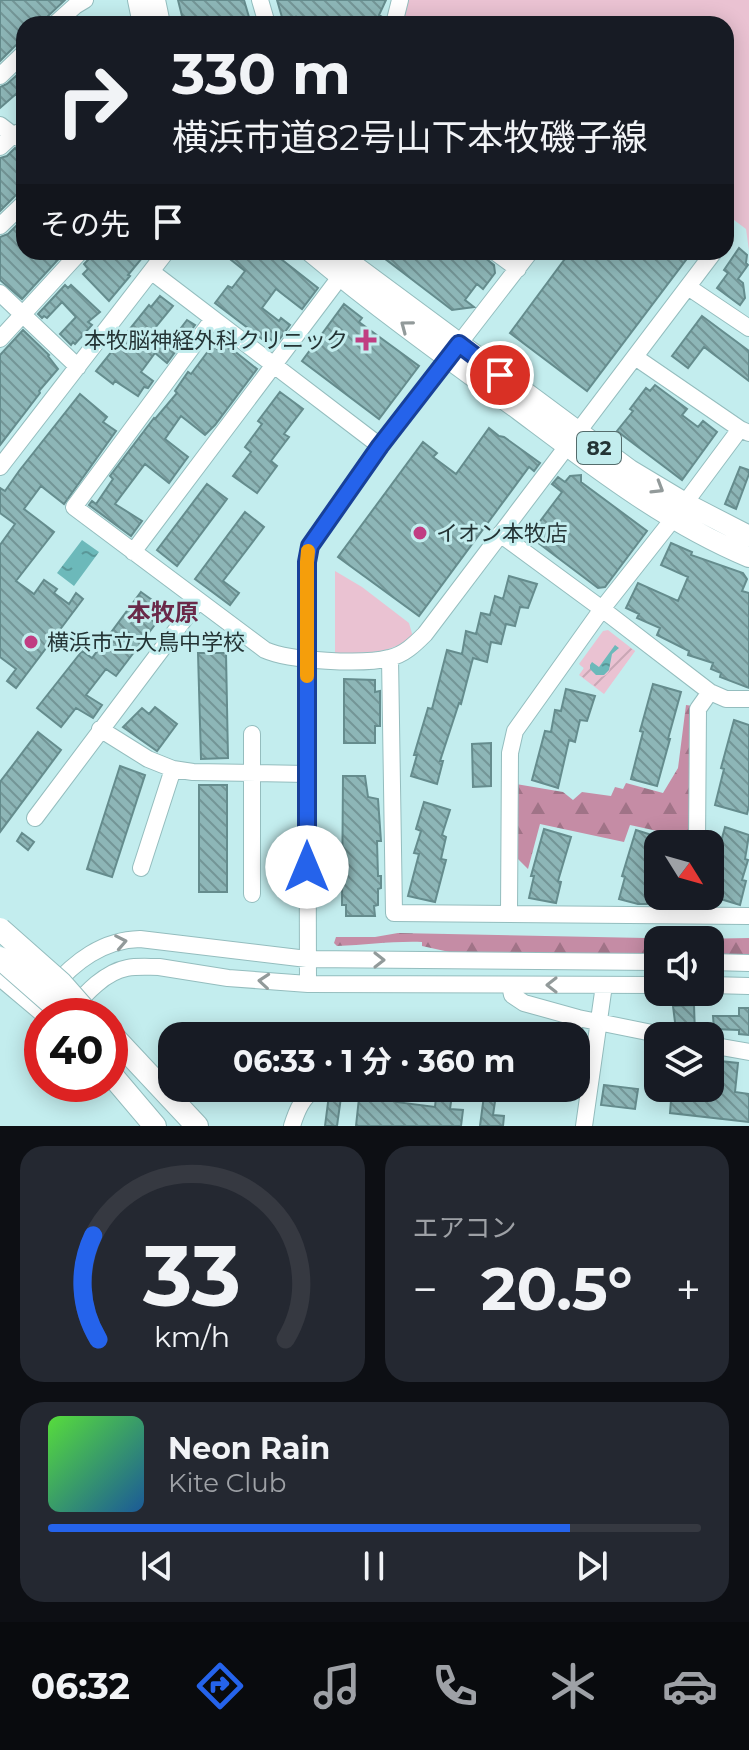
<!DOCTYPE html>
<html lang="ja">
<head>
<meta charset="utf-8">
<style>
  :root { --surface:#171b24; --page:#242831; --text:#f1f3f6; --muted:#9ea1a6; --line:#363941; --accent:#2563eb }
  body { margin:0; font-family:Montserrat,"Noto Sans JP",sans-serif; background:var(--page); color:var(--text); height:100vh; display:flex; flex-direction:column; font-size:30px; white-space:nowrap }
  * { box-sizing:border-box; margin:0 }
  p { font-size:26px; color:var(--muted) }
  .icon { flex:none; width:44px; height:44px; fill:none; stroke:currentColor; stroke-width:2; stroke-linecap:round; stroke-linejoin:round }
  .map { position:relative; height:1126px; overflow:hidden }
  .sheet { display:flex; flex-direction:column; gap:20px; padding:20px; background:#0d0f14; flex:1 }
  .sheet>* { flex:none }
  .banner { position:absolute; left:16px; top:16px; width:718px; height:244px; border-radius:24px; box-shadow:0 4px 20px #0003; background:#171b24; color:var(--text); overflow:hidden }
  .needle { width:52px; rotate:127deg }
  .buttons { position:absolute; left:644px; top:830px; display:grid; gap:16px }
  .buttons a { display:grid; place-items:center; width:80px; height:80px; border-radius:16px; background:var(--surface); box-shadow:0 4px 20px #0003; font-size:40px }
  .speed { position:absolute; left:24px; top:998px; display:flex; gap:16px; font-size:40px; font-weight:700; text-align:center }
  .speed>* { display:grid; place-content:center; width:104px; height:104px; border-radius:50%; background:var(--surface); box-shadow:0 4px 20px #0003; line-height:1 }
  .speed .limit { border:12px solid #d22; background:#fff; color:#111 }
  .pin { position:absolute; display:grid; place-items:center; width:68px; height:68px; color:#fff; margin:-34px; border:4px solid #fff; border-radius:50%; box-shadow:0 2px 8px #0007 }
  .me { position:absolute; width:88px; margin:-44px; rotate:0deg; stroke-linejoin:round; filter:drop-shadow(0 0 6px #0008) }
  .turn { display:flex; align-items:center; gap:28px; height:168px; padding:0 24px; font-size:36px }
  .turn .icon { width:104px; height:104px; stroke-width:2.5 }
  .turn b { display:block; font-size:56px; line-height:68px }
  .then { display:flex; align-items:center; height:76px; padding:0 24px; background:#0003; gap:16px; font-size:30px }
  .big { font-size:60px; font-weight:700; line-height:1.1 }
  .sheet .tile { flex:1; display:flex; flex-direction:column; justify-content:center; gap:12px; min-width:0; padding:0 28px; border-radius:24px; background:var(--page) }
  .sheet .dial { align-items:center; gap:0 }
  .dial svg { height:208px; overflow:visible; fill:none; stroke:var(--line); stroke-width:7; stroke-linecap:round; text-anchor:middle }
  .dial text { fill:var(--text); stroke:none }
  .song { display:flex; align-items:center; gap:24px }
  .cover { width:96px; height:96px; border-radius:12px; background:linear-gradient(135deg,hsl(110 70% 55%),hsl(210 70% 35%)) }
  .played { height:8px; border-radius:4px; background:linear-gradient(90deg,var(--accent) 80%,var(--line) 80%) }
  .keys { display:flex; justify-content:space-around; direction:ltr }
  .heat { display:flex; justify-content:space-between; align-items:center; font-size:44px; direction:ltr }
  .sheet .tiles { flex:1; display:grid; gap:20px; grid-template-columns:1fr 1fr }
  .tile:last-child { grid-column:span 2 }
  .trip { position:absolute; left:158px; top:1022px; width:432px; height:80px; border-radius:24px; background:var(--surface); box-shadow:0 4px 20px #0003; font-weight:700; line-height:80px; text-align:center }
  .tab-bar { display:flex; height:128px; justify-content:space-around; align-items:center; background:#090b0e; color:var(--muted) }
  .tab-bar .icon { width:56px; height:56px }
  .tab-bar .active { color:var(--accent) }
  .tab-bar b { font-size:36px; color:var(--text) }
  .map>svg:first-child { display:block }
  .green { fill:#eac2d2 }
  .forest { fill:url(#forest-firs) }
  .garden { fill:url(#garden-furrows) }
  .water { fill:url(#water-ripples) }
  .building { fill:url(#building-back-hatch); stroke:#658c8d; stroke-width:2 }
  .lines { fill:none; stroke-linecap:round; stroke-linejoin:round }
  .minor-casing { stroke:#94bdbe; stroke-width:18 }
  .major-casing { stroke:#94bdbe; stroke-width:22 }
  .highway-casing { stroke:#94bdbe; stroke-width:24 }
  .minor { stroke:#fff; stroke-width:16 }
  .major { stroke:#fff; stroke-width:20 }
  .highway { stroke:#fff; stroke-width:22 }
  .highway-bridge-casing { stroke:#94bdbe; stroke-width:24; stroke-linecap:butt }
  .highway-bridge { stroke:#fff; stroke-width:22 }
  .oneway { stroke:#929a9a }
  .route-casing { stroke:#184099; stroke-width:20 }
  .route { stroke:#2563eb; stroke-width:14 }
  .slow { stroke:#f59e0b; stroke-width:14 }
  .poi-dot { fill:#c03d82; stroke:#c3edee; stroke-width:3 }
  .labels { text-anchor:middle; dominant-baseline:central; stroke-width:6; stroke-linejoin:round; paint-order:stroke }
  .shield { fill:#c3edee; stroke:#546c6c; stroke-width:2 }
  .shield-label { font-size:20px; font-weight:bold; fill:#243435 }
  .poi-label { font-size:22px; fill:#243435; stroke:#c3edee; text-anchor:start }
  .neighbourhood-label { font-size:24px; font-weight:bold; fill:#6a2949; stroke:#c3edee }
</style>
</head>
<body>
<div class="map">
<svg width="749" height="1126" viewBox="0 0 749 1126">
  <defs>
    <pattern id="forest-firs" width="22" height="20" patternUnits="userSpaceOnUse" patternTransform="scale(2)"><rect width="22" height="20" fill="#c58ca5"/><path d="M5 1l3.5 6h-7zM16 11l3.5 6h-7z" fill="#a07387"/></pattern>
    <pattern id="garden-furrows" width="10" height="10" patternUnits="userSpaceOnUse" patternTransform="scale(2)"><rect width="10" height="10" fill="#eac2d2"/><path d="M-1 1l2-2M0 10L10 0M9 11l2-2" fill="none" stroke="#c9a7b5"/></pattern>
    <pattern id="water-ripples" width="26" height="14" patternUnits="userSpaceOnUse" patternTransform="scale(2)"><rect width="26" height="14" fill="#6cb9ba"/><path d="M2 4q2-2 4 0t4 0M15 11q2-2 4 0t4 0" fill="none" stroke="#599798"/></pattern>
    <pattern id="building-back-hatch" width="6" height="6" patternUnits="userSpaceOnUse" patternTransform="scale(2)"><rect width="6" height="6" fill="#8db6b7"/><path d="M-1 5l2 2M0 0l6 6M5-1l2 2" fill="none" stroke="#739596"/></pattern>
  </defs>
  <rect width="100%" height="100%" fill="#c3edee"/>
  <path class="green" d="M407 0H749V251L746 229 726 214V24H401Z
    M335 571 362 587 409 623 413 637C386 655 366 653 335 653Z
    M608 630 635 651 604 694 579 675 584 668 579 664 603 631Z"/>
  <path class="forest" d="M686 705 693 706 691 844H675L671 834 630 825 624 842 540 824 528 869 515 856 516 784 563 792 573 800 582 792 611 796 615 787 623 789 626 783 663 793 678 768Z
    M398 933 696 939 749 938V955H710V940H658V954L454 953 422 946V942C393 941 366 945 337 946L334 943 336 937H375Z"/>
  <path class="garden" d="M627 646 635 651 604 693 580 675 584 668 580 665 583 660 589 665C592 673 600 682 608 673 612 668 610 660 612 654Z"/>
  <path class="water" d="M82 540 99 552 74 586 57 573Z
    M615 645 619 648 612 654 609 670 604 675H596L590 669V665L592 662 599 667Z"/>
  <path class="building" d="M0 0H65L48 16 44 24H24V42L16 45 0 61Z
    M178 0H244L251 24H184Z
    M277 0H386L379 15 384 18 383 24H313L297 17 299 24H284Z
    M16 76 24 85V103L16 94 0 108V87L7 84Z
    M15 148 24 159V192L16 195 0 211V158L7 156Z
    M23 219 24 252H65L22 299 0 280V237L8 234Z
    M739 248 747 255 746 263 748 265 738 279 743 283 745 298 740 305 717 288 728 273 724 270Z
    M91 252H147L128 275 130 276 109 301 83 274 88 269 84 264 89 259Z
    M221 252H272L318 288 302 309 276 289 262 308 279 321 281 318 290 325 276 344 269 338 266 342 215 303 228 286 232 288 245 271Z
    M376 252H478L494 265 495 273 483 289 477 284 465 300 474 307 452 310Z
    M570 252H692L587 391 510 333Z
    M65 285 68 288 71 285 100 312 88 322 92 325 75 344 73 342 71 345 60 334 76 317 62 302 47 318 44 316 42 318 38 314Z
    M160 296 173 306 154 329 171 341 187 320 195 325 167 363 155 353 141 372 153 381 148 388 144 387 138 396 115 381 113 384 96 371 149 305 151 307Z
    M344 304 362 318 359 322 419 366 379 419 302 361Z
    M702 316 749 351V381L704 347 688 368 672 356Z
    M23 330 49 355 48 356 58 369 39 391 40 393 0 445V355Z
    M218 338 257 369 215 425 205 435 181 416 165 439 188 457 185 461 169 483 145 464 115 504 142 521 131 536 89 505 92 501 96 504 113 479 110 476 154 418 155 419 177 393 175 391 188 372 191 374Z
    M655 385 687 409 682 415 698 427 703 421 717 432 682 480 617 431 633 411 630 409 646 388 650 391Z
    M280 392 303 409 284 434 289 437 271 461 277 466 257 493 233 476 251 452 245 447 262 424 258 421Z
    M80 394 107 417 103 422 116 431 64 504 41 486 24 509 54 532 16 581 34 594 44 580 57 589 54 593 69 604 76 593 83 599 16 688 7 681 16 669 0 657V545L15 524 0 513V488L5 491 19 471Z
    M489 428 499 436 504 437 540 463 534 471 529 467 419 616 338 557 423 442 437 453 433 457 456 474Z
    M740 467 749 470V474L736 509 725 504Z
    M581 475V482L647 531 605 587 598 588 533 539 532 532 562 492 552 484 558 477 565 482 570 476Z
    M207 484 227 499 177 566 157 550Z
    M245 512 264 527 223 581 239 593 230 605 195 579Z
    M671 543 692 552 691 555 743 573 747 579 742 591 749 593V688L720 677 721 673 711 669 713 663 688 655 689 651 657 635 660 628 637 618 639 614 626 608 638 583 678 601 688 577 661 565Z
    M509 576 537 584 528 608 520 607 515 626 506 624 501 644 491 642 487 662 473 658 461 704 459 703 440 761H443L437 784 411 776 417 755H414L428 708 432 709 447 650 462 654 466 631 476 634 481 613 490 615 495 596 503 599Z
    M141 592 166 610 116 676 106 669 86 695 102 705 93 718 76 708 61 727 37 708 82 651 92 658Z
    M198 653H226L228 758 201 759Z
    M344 679 375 680V692L380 691V726H375V743H344Z
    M653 684 681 692 668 739H670L657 786 631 779 643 732 640 731Z
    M566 689 595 696 587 721 580 720 575 742 569 740 558 788 532 780 545 731 551 732 555 710 561 711Z
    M155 707 177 724 157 751 123 727 142 708 149 714Z
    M734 720 749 725V806L747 814 715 805 724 769 721 768Z
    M38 732 61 750 0 832V782Z
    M491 743V786L473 787 472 744Z
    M120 766 145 775 112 877 87 869Z
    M343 776H365L368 797 378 799 381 841H377L378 876H381V888L378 889V905L374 906 375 916H346V905H342Z
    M199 785H227V892H199Z
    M424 802 450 810 442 835 446 837 441 859 446 860 435 902 408 896 419 854 414 853 421 831 416 829Z
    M725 827 749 835 745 859 748 860 742 880 746 881 740 905 714 897 719 876 716 874 722 854 718 853Z
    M544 829 571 837 558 881 561 882 556 903 529 898 534 876H531Z
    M636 830 658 837V853L649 882 652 883 647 904H638L619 899 625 877 622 876Z
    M22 833 34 842 28 850 17 841Z
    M694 1005 695 1034 676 1030 673 1006Z
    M739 1008H749V1035L739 1034V1030L714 1029 713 1016H739Z
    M710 1060 738 1063 735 1092 749 1094V1122L670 1113 672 1088H710Z
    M604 1085 638 1089 635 1109 601 1105Z
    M383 1088H398L396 1102 435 1107 437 1088H453L450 1109 463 1110 461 1126H356L359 1098 381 1100Z
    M485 1088H497L493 1115 504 1116 503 1126H480Z
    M329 1095 341 1097 337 1126H325Z"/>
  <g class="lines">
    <defs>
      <path id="minor" d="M260 0 267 24
        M55 24 75 6 85 0
        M394 24 400 0
        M0 76 24 53
        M0 125 13 135 23 140
        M0 147 13 135 24 130
        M0 226 24 203
        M495 252 518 269
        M152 272 380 446
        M688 287 749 328
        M0 293 78 367
        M213 319 74 507 265 650C290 661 363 665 389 658 404 655 415 644 425 634L714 252
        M0 339 80 252
        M635 357 740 429 749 433
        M0 467 166 252
        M685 503 740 429
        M500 534 602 609 710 692 726 699H749
        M133 552 340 277
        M390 658 394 913 749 916
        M100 729 148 759 173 769 193 772 307 774
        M35 818 198 601
        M697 844 698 709 710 692
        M141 868 173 769
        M252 894V734
        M509 913 510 753 515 731 602 609 673 519
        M697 916V896
        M710 962 749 963
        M308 984 307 562 310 546 380 446 530 252
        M510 985 512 995 524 1003 578 1018 667 1036
        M710 985 749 986
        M51 989C75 961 103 940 140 939L307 959 658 962
        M72 1009C86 993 105 972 127 968 137 966 148 967 159 967L228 978 308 984 658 985
        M567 1036 578 1018
        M710 1045 749 1052
        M292 1126C297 1110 302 1098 316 1088
        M584 1126 604 985"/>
      <path id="major" d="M138 0 143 24
        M155 0 160 24
        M311 252C378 308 449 359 519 410 591 464 665 522 749 557
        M336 252 630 470 685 503 749 536"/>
      <path id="highway" d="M0 974 50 1016
        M110 1033 197 1126
        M110 1073 155 1126"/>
    </defs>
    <use href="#minor" class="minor-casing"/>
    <use href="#major" class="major-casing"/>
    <use href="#highway" class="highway-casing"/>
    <use href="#minor" class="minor"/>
    <use href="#major" class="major"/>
    <use href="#highway" class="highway"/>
    <defs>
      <path id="highway-bridge" d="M0 929 61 983 90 1016
        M0 958 66 1016"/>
    </defs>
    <use href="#highway-bridge" class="highway-bridge-casing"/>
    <use href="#highway-bridge" class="highway-bridge"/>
  </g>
  <defs><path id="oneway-chevron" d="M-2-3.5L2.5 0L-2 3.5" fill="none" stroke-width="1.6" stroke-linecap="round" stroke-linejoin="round" transform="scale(2)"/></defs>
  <g class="oneway">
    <use href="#oneway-chevron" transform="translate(406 326) rotate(-143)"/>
    <use href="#oneway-chevron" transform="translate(658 488) rotate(31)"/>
    <use href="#oneway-chevron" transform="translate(121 942) rotate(-11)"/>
    <use href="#oneway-chevron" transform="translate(379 960)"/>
    <use href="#oneway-chevron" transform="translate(264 981) rotate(-175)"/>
    <use href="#oneway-chevron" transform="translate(552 985) rotate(-180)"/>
  </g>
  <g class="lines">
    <defs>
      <path id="route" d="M307 867V562L310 546 380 446 459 344 500 375"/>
    </defs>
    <use href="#route" class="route-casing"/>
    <use href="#route" class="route"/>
    <path class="slow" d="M307 676V562L308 551"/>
  </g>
  <g class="poi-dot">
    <path d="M362 328h8v8h8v8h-8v8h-8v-8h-8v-8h8z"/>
    <circle cx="420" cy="533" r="8"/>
    <circle cx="31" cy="642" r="8"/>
  </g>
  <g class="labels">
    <rect class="shield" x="577" y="432" width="44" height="32" rx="6"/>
    <g class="shield-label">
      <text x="599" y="448">82</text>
    </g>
    <g class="poi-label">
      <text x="348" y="340" text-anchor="end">本牧脳神経外科クリニック</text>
      <text x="436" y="533">イオン本牧店</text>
      <text x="47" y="642">横浜市立大鳥中学校</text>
    </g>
    <g class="neighbourhood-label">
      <text x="163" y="612">本牧原</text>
    </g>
  </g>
</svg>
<div class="buttons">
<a><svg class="needle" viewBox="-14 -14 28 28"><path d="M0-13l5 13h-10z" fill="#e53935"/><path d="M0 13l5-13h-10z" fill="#9ea1a6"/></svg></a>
<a><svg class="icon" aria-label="sound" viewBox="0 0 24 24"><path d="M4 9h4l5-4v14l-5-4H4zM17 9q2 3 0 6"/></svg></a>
<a><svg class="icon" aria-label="layers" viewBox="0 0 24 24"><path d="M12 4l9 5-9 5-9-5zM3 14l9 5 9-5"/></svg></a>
</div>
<div class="speed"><div class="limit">40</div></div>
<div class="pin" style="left:500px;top:375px;background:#d93025"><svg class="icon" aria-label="arrive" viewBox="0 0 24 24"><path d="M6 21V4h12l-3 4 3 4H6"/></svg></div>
<svg class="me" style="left:307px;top:867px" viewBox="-20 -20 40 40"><circle r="19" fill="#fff"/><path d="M0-13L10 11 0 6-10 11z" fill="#2563eb"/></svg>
<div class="trip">06:33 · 1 分 · 360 m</div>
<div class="banner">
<div class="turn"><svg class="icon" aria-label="right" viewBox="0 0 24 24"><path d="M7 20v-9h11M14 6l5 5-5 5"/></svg><div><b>330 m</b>横浜市道82号山下本牧磯子線</div></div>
<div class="then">その先<svg class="icon" aria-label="arrive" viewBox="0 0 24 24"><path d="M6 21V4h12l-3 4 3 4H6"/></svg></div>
</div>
</div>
<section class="sheet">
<div class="tiles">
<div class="tile dial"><svg viewBox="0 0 100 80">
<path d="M14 69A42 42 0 1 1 86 69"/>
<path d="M14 69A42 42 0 0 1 12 29" stroke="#2563eb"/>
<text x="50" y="56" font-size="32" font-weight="700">33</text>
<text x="50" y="72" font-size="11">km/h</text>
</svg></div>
<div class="tile"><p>エアコン</p>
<div class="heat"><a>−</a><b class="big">20.5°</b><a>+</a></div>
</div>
<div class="tile">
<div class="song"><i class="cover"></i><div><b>Neon Rain</b><p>Kite Club</p></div></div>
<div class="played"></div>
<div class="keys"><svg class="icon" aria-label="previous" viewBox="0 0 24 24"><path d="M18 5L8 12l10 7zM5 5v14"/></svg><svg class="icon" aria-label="pause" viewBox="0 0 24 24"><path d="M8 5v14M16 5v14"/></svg><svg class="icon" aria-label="next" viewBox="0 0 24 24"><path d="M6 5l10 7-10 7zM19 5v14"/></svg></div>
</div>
</div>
</section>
<nav class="tab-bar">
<b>06:32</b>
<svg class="icon active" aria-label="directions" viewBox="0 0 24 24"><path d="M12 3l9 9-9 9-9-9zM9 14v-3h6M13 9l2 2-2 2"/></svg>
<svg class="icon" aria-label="music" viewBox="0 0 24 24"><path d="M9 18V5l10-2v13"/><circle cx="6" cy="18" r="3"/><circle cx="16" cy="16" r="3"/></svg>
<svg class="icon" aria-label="phone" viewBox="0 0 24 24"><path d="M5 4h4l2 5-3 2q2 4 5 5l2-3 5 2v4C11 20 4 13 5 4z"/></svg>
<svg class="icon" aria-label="climate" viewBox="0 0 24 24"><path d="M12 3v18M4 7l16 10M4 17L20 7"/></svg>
<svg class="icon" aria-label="car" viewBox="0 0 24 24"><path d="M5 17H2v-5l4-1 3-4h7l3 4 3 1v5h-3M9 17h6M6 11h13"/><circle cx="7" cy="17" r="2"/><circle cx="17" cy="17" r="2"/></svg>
</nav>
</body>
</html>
